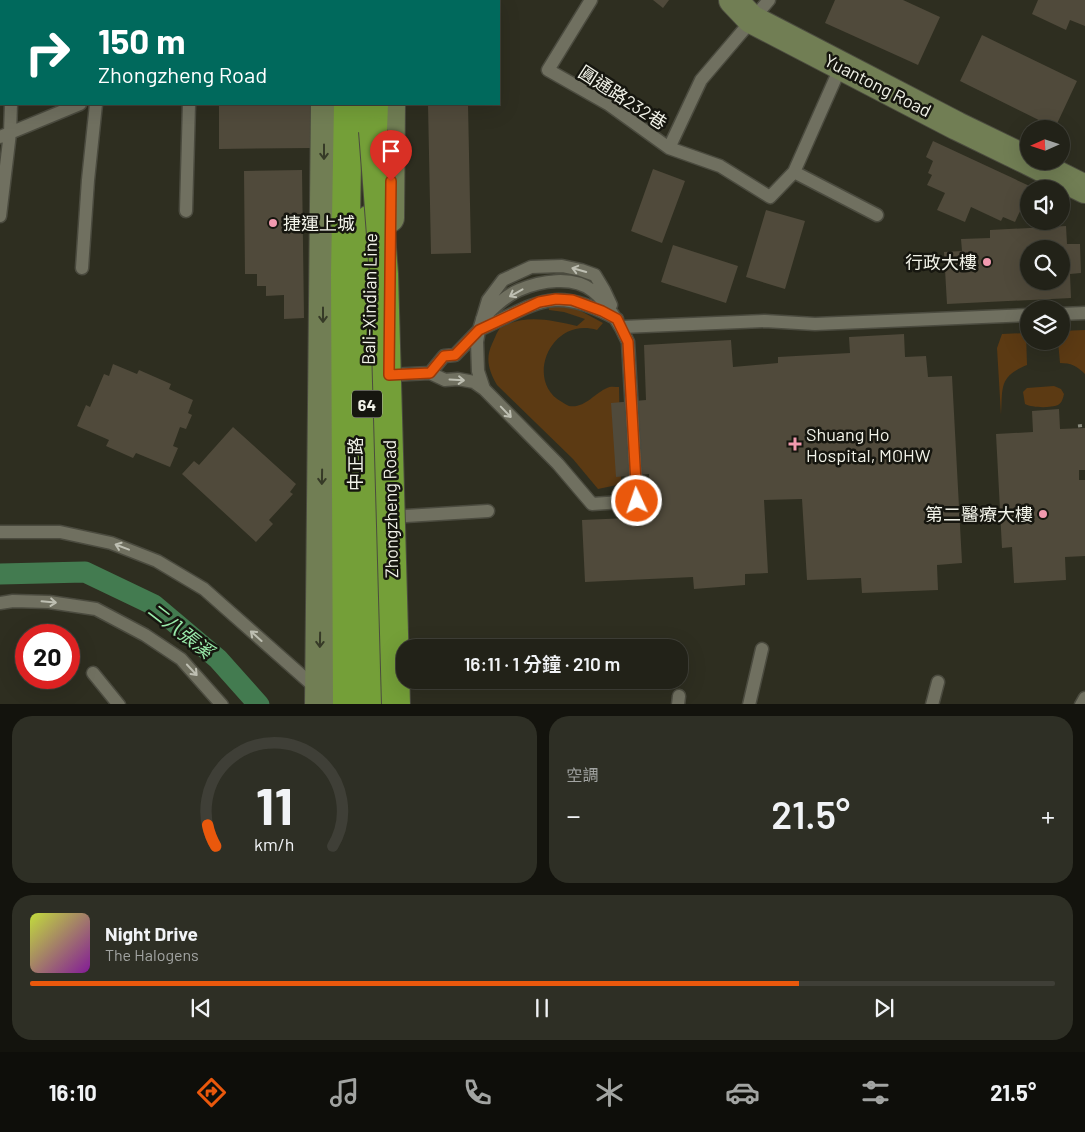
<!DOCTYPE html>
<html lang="zh-TW">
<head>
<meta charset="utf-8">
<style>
  :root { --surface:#222218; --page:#2e2f25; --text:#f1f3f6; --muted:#a2a4a2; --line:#3f3f37; --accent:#ea580c }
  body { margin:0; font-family:Barlow,"Noto Sans TC",sans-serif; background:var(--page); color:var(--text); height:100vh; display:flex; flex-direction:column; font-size:19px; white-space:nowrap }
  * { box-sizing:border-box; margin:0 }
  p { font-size:16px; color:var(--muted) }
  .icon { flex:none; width:28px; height:28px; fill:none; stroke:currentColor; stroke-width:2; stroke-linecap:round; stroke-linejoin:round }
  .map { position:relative; height:704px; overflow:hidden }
  .side { display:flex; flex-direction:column; gap:12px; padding:12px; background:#13130d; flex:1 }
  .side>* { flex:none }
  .banner { position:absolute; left:0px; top:0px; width:500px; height:105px; box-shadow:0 5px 20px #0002,0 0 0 1px var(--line); background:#00695c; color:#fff; overflow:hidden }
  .needle { width:32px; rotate:267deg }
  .controls { position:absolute; left:1020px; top:120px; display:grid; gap:10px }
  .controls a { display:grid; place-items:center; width:50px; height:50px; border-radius:50%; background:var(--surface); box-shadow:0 5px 20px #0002,0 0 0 1px var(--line); font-size:25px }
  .speed { position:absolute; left:15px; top:624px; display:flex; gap:10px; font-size:25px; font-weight:700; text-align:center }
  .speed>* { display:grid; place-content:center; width:65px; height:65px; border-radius:50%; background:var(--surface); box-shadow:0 5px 20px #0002,0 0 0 1px var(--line); line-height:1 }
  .speed .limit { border:8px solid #d22; background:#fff; color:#111 }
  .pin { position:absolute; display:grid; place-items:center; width:42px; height:42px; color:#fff; margin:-51px -21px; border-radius:50% 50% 50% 0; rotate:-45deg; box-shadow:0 0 5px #0007 }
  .pin .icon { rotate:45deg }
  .me { position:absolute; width:55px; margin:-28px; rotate:357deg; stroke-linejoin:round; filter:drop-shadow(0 0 4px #0008) }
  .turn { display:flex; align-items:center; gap:18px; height:105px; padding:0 15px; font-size:22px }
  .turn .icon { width:65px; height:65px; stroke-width:2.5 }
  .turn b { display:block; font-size:35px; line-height:42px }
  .big { font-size:38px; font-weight:600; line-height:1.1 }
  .side .tile { flex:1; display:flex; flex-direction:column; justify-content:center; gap:8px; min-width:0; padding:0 18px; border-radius:20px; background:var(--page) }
  .side .dial { align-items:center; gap:0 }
  .dial svg { height:130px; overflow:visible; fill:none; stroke:var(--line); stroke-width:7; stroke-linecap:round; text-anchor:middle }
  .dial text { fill:var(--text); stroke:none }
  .song { display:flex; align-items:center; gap:15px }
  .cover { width:60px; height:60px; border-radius:8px; background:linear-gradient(135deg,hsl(70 70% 55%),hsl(290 70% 35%)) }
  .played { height:5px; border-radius:2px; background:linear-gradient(90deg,var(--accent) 75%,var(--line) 75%) }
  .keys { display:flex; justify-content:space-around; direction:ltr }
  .heat { display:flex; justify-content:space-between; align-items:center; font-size:28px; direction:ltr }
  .side .tiles { flex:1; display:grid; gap:12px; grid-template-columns:1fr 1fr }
  .tile:last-child { grid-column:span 2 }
  .trip { position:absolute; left:396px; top:639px; width:292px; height:50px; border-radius:20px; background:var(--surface); box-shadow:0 5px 20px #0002,0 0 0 1px var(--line); font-weight:600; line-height:50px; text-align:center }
  .tabs { display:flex; height:80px; justify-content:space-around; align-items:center; background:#0e0e0a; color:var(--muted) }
  .tabs .icon { width:35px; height:35px }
  .tabs .current { color:var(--accent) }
  .tabs b { font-size:22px; color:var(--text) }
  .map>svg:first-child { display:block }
  .green { fill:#5c3a13 }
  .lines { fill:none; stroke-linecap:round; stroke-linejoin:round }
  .canal { stroke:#437b50; stroke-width:21 }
  .building { fill:#504a3b; fill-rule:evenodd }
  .lane-casing { stroke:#4b4b3f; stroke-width:15 }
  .street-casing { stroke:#4b4b3f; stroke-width:28 }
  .secondary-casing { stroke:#4b4b3f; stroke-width:30 }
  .highway-casing { stroke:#4b4b3f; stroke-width:30 }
  .path { stroke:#8b8c7f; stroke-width:3; stroke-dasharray:4 4; stroke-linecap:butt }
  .lane { stroke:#707060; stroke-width:12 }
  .street { stroke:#707060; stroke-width:25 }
  .secondary { stroke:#717e54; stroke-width:28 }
  .highway { stroke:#749f38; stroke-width:28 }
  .highway-bridge-casing { stroke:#4b4b3f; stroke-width:30; stroke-linecap:butt }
  .highway-bridge { stroke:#749f38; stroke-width:28 }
  .oneway { stroke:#363a27 }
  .oneway2 { stroke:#bebfb2 }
  .route-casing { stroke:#983908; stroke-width:12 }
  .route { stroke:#ea580c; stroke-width:9 }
  .poi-dot { fill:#f29aaf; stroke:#16160f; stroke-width:2 }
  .labels { text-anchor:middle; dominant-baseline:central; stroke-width:5; stroke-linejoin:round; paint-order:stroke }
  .shield { fill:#16160f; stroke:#b0b1a8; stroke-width:1 }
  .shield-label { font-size:16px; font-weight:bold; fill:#f2f3e9 }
  .street-label { font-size:18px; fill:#f2f3e9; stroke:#16160f }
  .poi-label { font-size:18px; fill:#f2f3e9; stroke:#16160f; text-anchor:start }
  .water-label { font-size:19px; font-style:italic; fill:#9aecab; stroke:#16160f }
</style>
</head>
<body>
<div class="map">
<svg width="1085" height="705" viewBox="0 0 1085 705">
  <rect width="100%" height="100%" fill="#2e2e20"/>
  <path class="green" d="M548 304 577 309 603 323 597 330C550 316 524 382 562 402 564 403 566 405 569 406 584 409 595 393 607 388 610 386 615 387 619 387L621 480 617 485 598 489 573 459 497 385C489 371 485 359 492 344 494 340 497 331 501 327 502 327 508 324 508 324 531 315 554 321 577 326L585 319 564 312 549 310Z
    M1085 330V374C1077 366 1071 363 1060 363L1058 341H1061V331Z
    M1026 333 1027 365C998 377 1003 388 1001 415L997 348 1002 334Z
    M1054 386 1061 389 1064 394C1063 398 1062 403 1058 405 1050 408 1033 408 1025 404L1023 392 1027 388Z"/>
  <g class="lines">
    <path class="canal" d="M0 574 85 572 154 605 218 659 259 705"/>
  </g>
  <path class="building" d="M653 0H669L663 8Z
    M835 0H903L940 17 918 65 825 23Z
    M1038 0H1085V26L1070 20 1066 30 1032 14Z
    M982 35 1077 81 1055 128 960 81Z
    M219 104H311V148L219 149Z
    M428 104H468L471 253 431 254Z
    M933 141 1036 189H1029V205L1027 204 1024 210 1021 209 1015 222 1003 217 1001 221 971 207 965 222 937 210 945 193 927 185 932 175 928 173 933 161 926 157Z
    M653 169 685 181 662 243 631 231Z
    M302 170 304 318 284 319V295L266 296V286H257V274H245L244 171Z
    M766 210 805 221 785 289 746 277Z
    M1066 226 1067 244H1080L1081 273 1070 274 1071 298 947 304 944 252 962 251 961 239 990 238V230ZM1029 249H1061V281H1029Z
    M673 245 738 266 726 303 661 282Z
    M904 334 905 357 926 356 928 377 952 376 962 563 937 565 938 590 862 593 861 578 807 580 802 499 764 500 768 573 745 574V585L694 589 693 577 585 582 582 520 652 517 649 474 616 477 611 403 646 400 644 345 731 340 733 367 778 363V357L850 353 849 337Z
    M113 364 137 374 139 370 171 384 169 389 193 400 188 413 192 415 186 429 180 427 173 446 178 448 170 467 136 453 133 458 106 446 109 440 77 426 86 405 90 407 104 374 109 376Z
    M1059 409 1060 429 1085 428V470H1079V480H1085V556L1065 557 1066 580 1014 583 1012 547 1002 548 996 434 1033 432 1032 411Z
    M233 427 296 484 290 492 293 494 269 520 273 524 256 542 182 474 194 461 199 465Z"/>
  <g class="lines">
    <defs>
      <path id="lane" d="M591 0 548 70 608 104 669 148 720 166 770 197 794 172 841 66
        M0 137 80 104
        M669 148 701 80 769 0
        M794 172 877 215
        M186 211 189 104
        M0 216 10 133 11 104
        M82 268 88 180 96 104
        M1061 314 1085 313
        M482 319C492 309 505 296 519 290 540 281 573 275 593 291 606 301 621 326 628 342L637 501 592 504 558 464 484 389 478 371 477 342 479 330C538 303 553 284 617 319
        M622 327 765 321 815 324 1029 315
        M430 373 444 356 455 355 479 330 488 300 503 280 531 267 562 266 581 270 595 275 604 290 611 305
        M389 375 430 373 445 380 458 379 474 382 484 389
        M389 517 488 511
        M0 532H60L111 543 157 561 204 589 317 689
        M0 603 13 601 49 602 96 609 145 635 181 659 222 705
        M93 673 119 705
        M678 705 679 696
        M749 705 762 649
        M932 705 938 682
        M1081 705 1085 698"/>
      <path id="street" d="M157 1 161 0
        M188 1V0
        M0 49 1 48"/>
      <path id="secondary" d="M733 0 751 19 957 126 1029 161
        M326 1V0
        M392 1V0
        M1029 161 1085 189
        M390 218 391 104
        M319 705 325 104"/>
      <path id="highway" d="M350 1V0
        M376 1V0
        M372 156 374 104
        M347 705 345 275 348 104
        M368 705 367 317 370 219"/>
    </defs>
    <use href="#lane" class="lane-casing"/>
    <use href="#street" class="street-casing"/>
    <use href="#secondary" class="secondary-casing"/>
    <use href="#highway" class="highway-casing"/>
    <path class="path" d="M1078 426 1085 425"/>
    <use href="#lane" class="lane"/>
    <use href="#street" class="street"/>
    <use href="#secondary" class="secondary"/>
    <use href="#highway" class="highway"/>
    <defs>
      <path id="highway-bridge" d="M373 131 384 274 396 705"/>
    </defs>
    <use href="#highway-bridge" class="highway-bridge-casing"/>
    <use href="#highway-bridge" class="highway-bridge"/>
  </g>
  <defs><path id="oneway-shaft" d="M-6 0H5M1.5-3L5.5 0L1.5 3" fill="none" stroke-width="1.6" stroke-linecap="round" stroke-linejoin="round" transform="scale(1.25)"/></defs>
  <g class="oneway">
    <use href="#oneway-shaft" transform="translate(324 152) rotate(90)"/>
    <use href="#oneway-shaft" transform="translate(323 315) rotate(90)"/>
    <use href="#oneway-shaft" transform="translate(322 477) rotate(91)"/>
    <use href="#oneway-shaft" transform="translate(320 640) rotate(91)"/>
  </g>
  <g class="oneway2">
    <use href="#oneway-shaft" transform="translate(579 270) rotate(-164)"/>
    <use href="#oneway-shaft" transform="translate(516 293) rotate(151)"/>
    <use href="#oneway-shaft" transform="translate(457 380) rotate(3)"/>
    <use href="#oneway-shaft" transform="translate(506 412) rotate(46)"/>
    <use href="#oneway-shaft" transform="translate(122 547) rotate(-159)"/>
    <use href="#oneway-shaft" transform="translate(49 602) rotate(5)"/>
    <use href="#oneway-shaft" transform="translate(256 636) rotate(-138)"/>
    <use href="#oneway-shaft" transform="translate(192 670) rotate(47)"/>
  </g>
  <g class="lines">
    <defs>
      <path id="route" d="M391 181 389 375 430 373 444 356 455 355 479 330 539 302 556 299 572 300 602 311 617 319 628 342 637 501"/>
    </defs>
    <use href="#route" class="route-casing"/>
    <use href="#route" class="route"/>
  </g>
  <g class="poi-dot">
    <circle cx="273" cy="223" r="5"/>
    <circle cx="987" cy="262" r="5"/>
    <path d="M792.5 436.5h5v5h5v5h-5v5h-5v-5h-5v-5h5z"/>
    <circle cx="1043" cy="514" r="5"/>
  </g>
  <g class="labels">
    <rect class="shield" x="352" y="390.5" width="30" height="27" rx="4"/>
    <g class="shield-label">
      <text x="367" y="404">64</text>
    </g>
    <g class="street-label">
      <text transform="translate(878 85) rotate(27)">Yuantong Road</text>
      <text transform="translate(623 97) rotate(33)">圓通路232巷</text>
      <text transform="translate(369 299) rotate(-89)">Bali-Xindian Line</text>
      <text transform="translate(355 464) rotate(-90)">中正路</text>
      <text transform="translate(390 509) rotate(-91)">Zhongzheng Road</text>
    </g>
    <g class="poi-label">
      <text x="283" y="223">捷運上城</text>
      <text x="977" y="262" text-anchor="end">行政大樓</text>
      <text x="806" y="434">Shuang Ho<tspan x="806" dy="21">Hospital, MOHW</tspan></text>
      <text x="1033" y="514" text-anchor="end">第二醫療大樓</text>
    </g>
    <g class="water-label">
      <text transform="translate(181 630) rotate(38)">二八張溪</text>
    </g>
  </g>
</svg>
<div class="controls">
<a><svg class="needle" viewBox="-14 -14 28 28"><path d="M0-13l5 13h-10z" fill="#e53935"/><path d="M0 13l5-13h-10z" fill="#a2a4a2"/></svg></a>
<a><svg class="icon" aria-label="sound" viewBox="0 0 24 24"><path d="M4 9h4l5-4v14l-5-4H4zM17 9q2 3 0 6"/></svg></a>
<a><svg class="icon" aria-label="search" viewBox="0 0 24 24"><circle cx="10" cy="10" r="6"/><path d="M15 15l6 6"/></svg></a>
<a><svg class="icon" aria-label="layers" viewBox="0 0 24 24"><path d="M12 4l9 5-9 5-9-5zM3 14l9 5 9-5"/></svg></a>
</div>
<div class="speed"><div class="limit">20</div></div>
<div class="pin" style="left:391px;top:181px;background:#d93025"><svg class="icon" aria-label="arrive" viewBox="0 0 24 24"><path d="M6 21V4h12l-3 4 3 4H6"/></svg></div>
<svg class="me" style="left:637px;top:501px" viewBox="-20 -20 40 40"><circle r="17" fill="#ea580c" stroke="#fff" stroke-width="3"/><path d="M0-11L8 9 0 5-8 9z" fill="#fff"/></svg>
<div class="trip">16:11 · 1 分鐘 · 210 m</div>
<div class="banner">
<div class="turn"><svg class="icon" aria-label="right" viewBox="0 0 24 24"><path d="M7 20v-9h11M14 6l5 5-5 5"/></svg><div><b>150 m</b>Zhongzheng Road</div></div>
</div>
</div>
<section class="side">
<div class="tiles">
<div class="tile dial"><svg viewBox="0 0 100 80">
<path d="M14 69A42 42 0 1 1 86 69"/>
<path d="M14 69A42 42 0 0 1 9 56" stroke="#ea580c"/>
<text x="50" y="56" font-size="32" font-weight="700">11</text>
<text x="50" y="72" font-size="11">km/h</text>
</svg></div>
<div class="tile"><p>空調</p>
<div class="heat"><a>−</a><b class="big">21.5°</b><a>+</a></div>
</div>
<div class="tile">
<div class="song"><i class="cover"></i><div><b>Night Drive</b><p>The Halogens</p></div></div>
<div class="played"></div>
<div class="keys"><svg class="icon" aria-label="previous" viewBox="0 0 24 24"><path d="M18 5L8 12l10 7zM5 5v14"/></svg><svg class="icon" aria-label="pause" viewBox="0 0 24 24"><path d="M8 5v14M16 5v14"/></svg><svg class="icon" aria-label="next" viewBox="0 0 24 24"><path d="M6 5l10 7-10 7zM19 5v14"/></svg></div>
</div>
</div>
</section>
<nav class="tabs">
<b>16:10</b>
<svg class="icon current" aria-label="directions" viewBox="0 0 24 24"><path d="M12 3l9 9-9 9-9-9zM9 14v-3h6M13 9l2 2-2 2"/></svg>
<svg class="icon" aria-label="music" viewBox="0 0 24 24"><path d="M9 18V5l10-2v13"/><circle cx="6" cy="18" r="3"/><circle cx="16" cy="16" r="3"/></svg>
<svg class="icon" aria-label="phone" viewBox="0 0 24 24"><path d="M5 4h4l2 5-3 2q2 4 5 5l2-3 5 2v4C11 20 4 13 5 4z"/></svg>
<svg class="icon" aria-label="climate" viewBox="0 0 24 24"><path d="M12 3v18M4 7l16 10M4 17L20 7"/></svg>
<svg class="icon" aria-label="car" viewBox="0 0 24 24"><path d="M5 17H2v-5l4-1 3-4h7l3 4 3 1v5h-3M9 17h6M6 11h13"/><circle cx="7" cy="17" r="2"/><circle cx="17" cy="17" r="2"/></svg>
<svg class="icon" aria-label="filters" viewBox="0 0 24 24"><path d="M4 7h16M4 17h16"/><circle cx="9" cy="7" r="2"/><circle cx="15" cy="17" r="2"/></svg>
<b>21.5°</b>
</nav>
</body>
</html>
